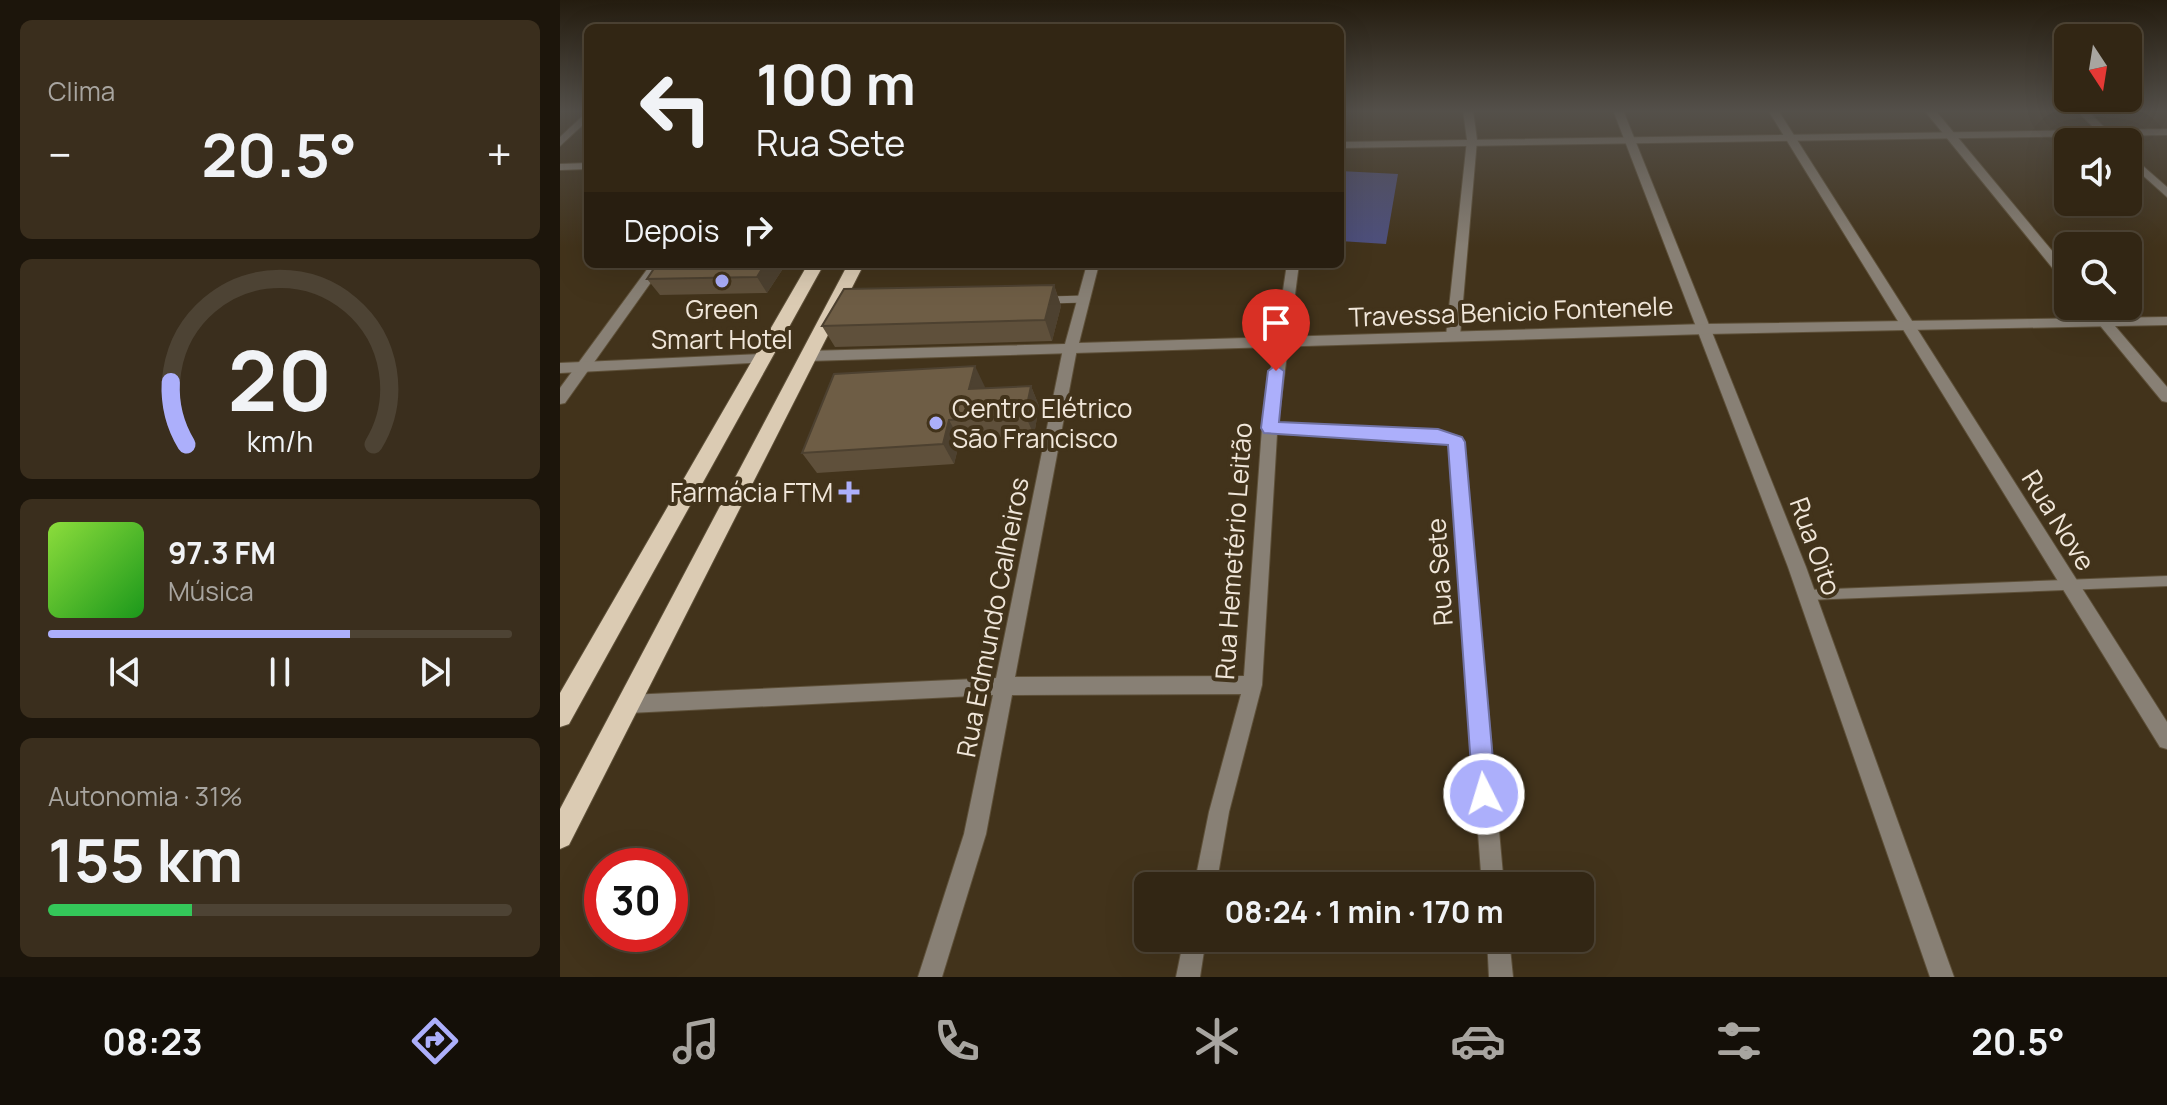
<!DOCTYPE html>
<html lang="pt">
<head>
<meta charset="utf-8">
<style>
  :root { --surface:#322614; --page:#3a2e1d; --text:#f1f3f6; --muted:#a8a5a0; --line:#4d4334; --accent:#acaffb }
  body { margin:0; font-family:Manrope,sans-serif; background:var(--page); color:var(--text); height:100vh; display:flex; flex-direction:column; font-size:30px; white-space:nowrap }
  * { box-sizing:border-box; margin:0 }
  p { font-size:26px; color:var(--muted) }
  .icon { flex:none; width:44px; height:44px; fill:none; stroke:currentColor; stroke-width:2; stroke-linecap:round; stroke-linejoin:round }
  .map { position:relative; flex:1; overflow:hidden }
  .side { display:flex; flex-direction:column; gap:20px; padding:20px; background:#1c150b; width:560px }
  .side>* { flex:none }
  .hud { position:absolute; left:24px; top:24px; width:760px; height:244px; border-radius:12px; box-shadow:0 8px 32px #0002,0 0 0 2px var(--line); background:#322614; color:var(--text); overflow:hidden }
  .needle { width:52px; rotate:168deg }
  .buttons { position:absolute; left:1494px; top:24px; display:grid; gap:16px }
  .buttons a { display:grid; place-items:center; width:88px; height:88px; border-radius:12px; background:var(--surface); box-shadow:0 8px 32px #0002,0 0 0 2px var(--line); font-size:40px }
  .speed { position:absolute; left:24px; top:848px; display:flex; gap:16px; font-size:40px; font-weight:700; text-align:center }
  .speed>* { display:grid; place-content:center; width:104px; height:104px; border-radius:50%; background:var(--surface); box-shadow:0 8px 32px #0002,0 0 0 2px var(--line); line-height:1 }
  .speed .limit { border:12px solid #d22; background:#fff; color:#111 }
  .pin { position:absolute; display:grid; place-items:center; width:68px; height:68px; color:#fff; margin:-82px -34px; border-radius:50% 50% 50% 0; rotate:-45deg; box-shadow:0 0 8px #0007 }
  .pin .icon { rotate:45deg }
  .me { position:absolute; width:88px; margin:-44px; rotate:355deg; stroke-linejoin:round; filter:drop-shadow(0 0 6px #0008) }
  .turn { display:flex; align-items:center; gap:28px; height:168px; padding:0 40px; font-size:36px }
  .turn .icon { width:104px; height:104px; stroke-width:2.5 }
  .turn b { display:block; font-size:56px; line-height:68px }
  .then { display:flex; align-items:center; height:76px; padding:0 40px; background:#0003; gap:16px; font-size:30px }
  .big { font-size:60px; font-weight:700; line-height:1.1 }
  .side .card { flex:1; display:flex; flex-direction:column; justify-content:center; gap:12px; min-width:0; padding:0 28px; border-radius:12px; background:var(--page) }
  .side .dial { align-items:center; gap:0 }
  .dial svg { height:208px; overflow:visible; fill:none; stroke:var(--line); stroke-width:7; stroke-linecap:round; text-anchor:middle }
  .dial text { fill:var(--text); stroke:none }
  .song { display:flex; align-items:center; gap:24px }
  .cover { width:96px; height:96px; border-radius:12px; background:linear-gradient(135deg,hsl(90 70% 55%),hsl(120 70% 35%)) }
  .played { height:8px; border-radius:4px; background:linear-gradient(90deg,var(--accent) 65%,var(--line) 65%) }
  .keys { display:flex; justify-content:space-around; direction:ltr }
  .heat { display:flex; justify-content:space-between; align-items:center; font-size:44px; direction:ltr }
  .charge { height:12px; border-radius:6px; background:linear-gradient(90deg,#34c759 31%,var(--line) 0) }
  .trip { position:absolute; left:574px; top:872px; width:460px; height:80px; border-radius:12px; background:var(--surface); box-shadow:0 8px 32px #0002,0 0 0 2px var(--line); font-weight:700; line-height:80px; text-align:center }
  .tab-bar { display:flex; height:128px; justify-content:space-around; align-items:center; background:#140f08; color:var(--muted) }
  .tab-bar .icon { width:56px; height:56px }
  .tab-bar .active { color:var(--accent) }
  .tab-bar b { font-size:36px; color:var(--text) }
  main { display:flex; flex:1; min-height:0 }
  .map>svg:first-child { display:block }
  .green { fill:#4d4f7d }
  .lines { fill:none; stroke-linecap:round; stroke-linejoin:round }
  .service-far1-casing { stroke:#5e5039; stroke-width:8 }
  .service-casing { stroke:#5e5039; stroke-width:12 }
  .minor-casing { stroke:#5e5039; stroke-width:2 }
  .tertiary-casing { stroke:#5e5039; stroke-width:2 }
  .primary-casing { stroke:#5e5039; stroke-width:2 }
  .service-far1 { stroke:#888075; stroke-width:7 }
  .service { stroke:#888075; stroke-width:10 }
  .minor { fill:#888075; fill-rule:evenodd }
  .tertiary { fill:#888075; fill-rule:evenodd }
  .primary { fill:#dbcbb3; fill-rule:evenodd }
  .wall { fill:#5f503b }
  .shaded-wall { fill:#4d4130 }
  .building { fill:#6e5d45; stroke:#4d4130; stroke-width:2 }
  .route { fill:#acaffb; stroke:#7072a3; stroke-width:2 }
  .poi-dot { fill:#acaffb; stroke:#42331b; stroke-width:3 }
  .labels { text-anchor:middle; dominant-baseline:central; stroke-width:8; stroke-linejoin:round; paint-order:stroke }
  .poi-label { font-size:26px; fill:#f0e6d9; stroke:#42331b }
  .street-label { font-size:26px; fill:#f0e6d9; stroke:#42331b }
</style>
</head>
<body>
<main>
<section class="side">
<div class="card"><p>Clima</p>
<div class="heat"><a>−</a><b class="big">20.5°</b><a>+</a></div>
</div>
<div class="card dial"><svg viewBox="0 0 100 80">
<path d="M14 69A42 42 0 1 1 86 69"/>
<path d="M14 69A42 42 0 0 1 8 45" stroke="#acaffb"/>
<text x="50" y="56" font-size="32" font-weight="700">20</text>
<text x="50" y="72" font-size="11">km/h</text>
</svg></div>
<div class="card">
<div class="song"><i class="cover"></i><div><b>97.3 FM</b><p>Música</p></div></div>
<div class="played"></div>
<div class="keys"><svg class="icon" aria-label="previous" viewBox="0 0 24 24"><path d="M18 5L8 12l10 7zM5 5v14"/></svg><svg class="icon" aria-label="pause" viewBox="0 0 24 24"><path d="M8 5v14M16 5v14"/></svg><svg class="icon" aria-label="next" viewBox="0 0 24 24"><path d="M6 5l10 7-10 7zM19 5v14"/></svg></div>
</div>
<div class="card"><p>Autonomia · 31%</p><b class="big">155 km</b><div class="charge"></div></div>
</section>
<div class="map">
<svg width="1607" height="977" viewBox="0 0 1607 977">
  <rect width="100%" height="100%" fill="#42331b"/>
  <path class="green" d="M780 171 838 174 826 244 780 241Z"/>
  <g class="lines">
    <defs>
      <path id="service-far1" d="M489 300 525 299"/>
      <path id="service" d="M1247 595 1607 581"/>
      <path id="minor" d="M903 110H913L917 140 900 336 893 341 886 336 907 140Z
        M1053 110H1063L1246 567 1394 977H1370L1228 567Z
        M1208 110H1218L1607 722V749L1600 747Z
        M1364 110H1375L1508 270V282L1503 281Z
        M1516 110H1527L1559 142H1548Z
        M28 111V120L0 146V137Z
        M1568 153 1607 187V197L1568 162Z
        M91 264H104L5 403 0 404V388Z
        M727 264H739L718 423 878 430 901 438 904 442 944 886H922L889 445 877 442 717 434 702 685 669 812 656 886H634L649 812 681 694 452 695 426 834 382 977H358L404 834 433 695 69 713 62 710 59 704 62 698 69 695 436 678 503 349 510 344 517 349 455 677 684 676 702 428Z
        M1524 306H1538L1607 387V402L1602 401Z
        M624 938H646L640 977H616Z
        M927 938H949L953 977H929Z"/>
      <path id="tertiary" d="M1607 129V135L780 148V142Z
        M28 163V169L0 170V164Z
        M527 264H539L519 343 1146 324 1607 317V325L1146 334 248 361 241 356 248 351 505 344Z
        M202 354 207 356 209 359 207 362 0 373V363Z"/>
      <path id="primary" d="M248 264H264L9 724 0 727V693Z
        M288 264H304L9 845 0 849V809Z"/>
    </defs>
    <use href="#service-far1" class="service-far1-casing"/>
    <use href="#service" class="service-casing"/>
    <use href="#minor" class="minor-casing"/>
    <use href="#tertiary" class="tertiary-casing"/>
    <use href="#primary" class="primary-casing"/>
    <use href="#service-far1" class="service-far1"/>
    <use href="#service" class="service"/>
    <use href="#minor" class="minor"/>
    <use href="#tertiary" class="tertiary"/>
    <use href="#primary" class="primary"/>
  </g>
  <path class="wall" d="M97 264H226L207 293 100 295 87 279Z
    M494 285 501 306 492 341 275 347 262 326Z
    M471 386 479 406 474 435 400 440 394 464 257 473 242 453 425 387 424 388Z"/>
  <path class="shaded-wall" d="M205 264H226L207 293 197 277Z
    M494 285 501 306 492 341 485 320Z
    M415 366 425 387 419 410 409 389Z
    M471 386 479 406 474 435 465 415Z
    M389 420 400 440 394 464 383 444Z"/>
  <path class="building" d="M97 264H205L197 277 87 279Z
    M494 285 485 320 262 326 284 289Z
    M415 366 409 389 471 386 465 415 389 420 383 444 242 453 274 374Z"/>
  <linearGradient id="sky" x2="0" y2="1"><stop stop-color="#241c0f"/><stop offset="0.45" stop-color="#54504a"/><stop offset="1" stop-color="#54504a" stop-opacity="0"/></linearGradient>
  <rect width="1607" height="247" fill="url(#sky)"/>
  <path class="route" d="M716 365 724 371 719 422 878 429 902 437 905 442 936 794 932 802 924 805 916 802 913 794 888 445 704 433 701 428 708 371Z"/>
  <g class="poi-dot">
    <circle cx="162" cy="281" r="8"/>
    <circle cx="376" cy="423" r="8"/>
    <path d="M285 480h8v8h8v8h-8v8h-8v-8h-8v-8h8z"/>
  </g>
  <g class="labels">
    <g class="poi-label">
      <text x="162" y="309">Green<tspan x="162" dy="30">Smart Hotel</tspan></text>
      <text x="392" y="408" text-anchor="start">Centro Elétrico<tspan x="392" dy="30">São Francisco</tspan></text>
      <text x="273" y="492" text-anchor="end">Farmácia FTM</text>
    </g>
    <g class="street-label">
      <text transform="translate(951 311) rotate(-2)">Travessa Benicio Fontenele</text>
      <text transform="translate(1499 520) rotate(58)">Rua Nove</text>
      <text transform="translate(1256 546) rotate(70)">Rua Oito</text>
      <text transform="translate(673 551) rotate(-86)">Rua Hemetério Leitão</text>
      <text transform="translate(879 572) rotate(-94)">Rua Sete</text>
      <text transform="translate(432 617) rotate(-79)">Rua Edmundo Calheiros</text>
    </g>
  </g>
</svg>
<div class="buttons">
<a><svg class="needle" viewBox="-14 -14 28 28"><path d="M0-13l5 13h-10z" fill="#e53935"/><path d="M0 13l5-13h-10z" fill="#a8a5a0"/></svg></a>
<a><svg class="icon" aria-label="sound" viewBox="0 0 24 24"><path d="M4 9h4l5-4v14l-5-4H4zM17 9q2 3 0 6"/></svg></a>
<a><svg class="icon" aria-label="search" viewBox="0 0 24 24"><circle cx="10" cy="10" r="6"/><path d="M15 15l6 6"/></svg></a>
</div>
<div class="speed"><div class="limit">30</div></div>
<div class="pin" style="left:716px;top:371px;background:#d93025"><svg class="icon" aria-label="arrive" viewBox="0 0 24 24"><path d="M6 21V4h12l-3 4 3 4H6"/></svg></div>
<svg class="me" style="left:924px;top:794px" viewBox="-20 -20 40 40"><circle r="17" fill="#acaffb" stroke="#fff" stroke-width="3"/><path d="M0-11L8 9 0 5-8 9z" fill="#fff"/></svg>
<div class="trip">08:24 · 1 min · 170 m</div>
<div class="hud">
<div class="turn"><svg class="icon" aria-label="left" viewBox="0 0 24 24"><path d="M17 20v-9H6M10 6l-5 5 5 5"/></svg><div><b>100 m</b>Rua Sete</div></div>
<div class="then">Depois<svg class="icon" aria-label="right" viewBox="0 0 24 24"><path d="M7 20v-9h11M14 6l5 5-5 5"/></svg></div>
</div>
</div>
</main>
<nav class="tab-bar">
<b>08:23</b>
<svg class="icon active" aria-label="directions" viewBox="0 0 24 24"><path d="M12 3l9 9-9 9-9-9zM9 14v-3h6M13 9l2 2-2 2"/></svg>
<svg class="icon" aria-label="music" viewBox="0 0 24 24"><path d="M9 18V5l10-2v13"/><circle cx="6" cy="18" r="3"/><circle cx="16" cy="16" r="3"/></svg>
<svg class="icon" aria-label="phone" viewBox="0 0 24 24"><path d="M5 4h4l2 5-3 2q2 4 5 5l2-3 5 2v4C11 20 4 13 5 4z"/></svg>
<svg class="icon" aria-label="climate" viewBox="0 0 24 24"><path d="M12 3v18M4 7l16 10M4 17L20 7"/></svg>
<svg class="icon" aria-label="car" viewBox="0 0 24 24"><path d="M5 17H2v-5l4-1 3-4h7l3 4 3 1v5h-3M9 17h6M6 11h13"/><circle cx="7" cy="17" r="2"/><circle cx="17" cy="17" r="2"/></svg>
<svg class="icon" aria-label="filters" viewBox="0 0 24 24"><path d="M4 7h16M4 17h16"/><circle cx="9" cy="7" r="2"/><circle cx="15" cy="17" r="2"/></svg>
<b>20.5°</b>
</nav>
</body>
</html>
